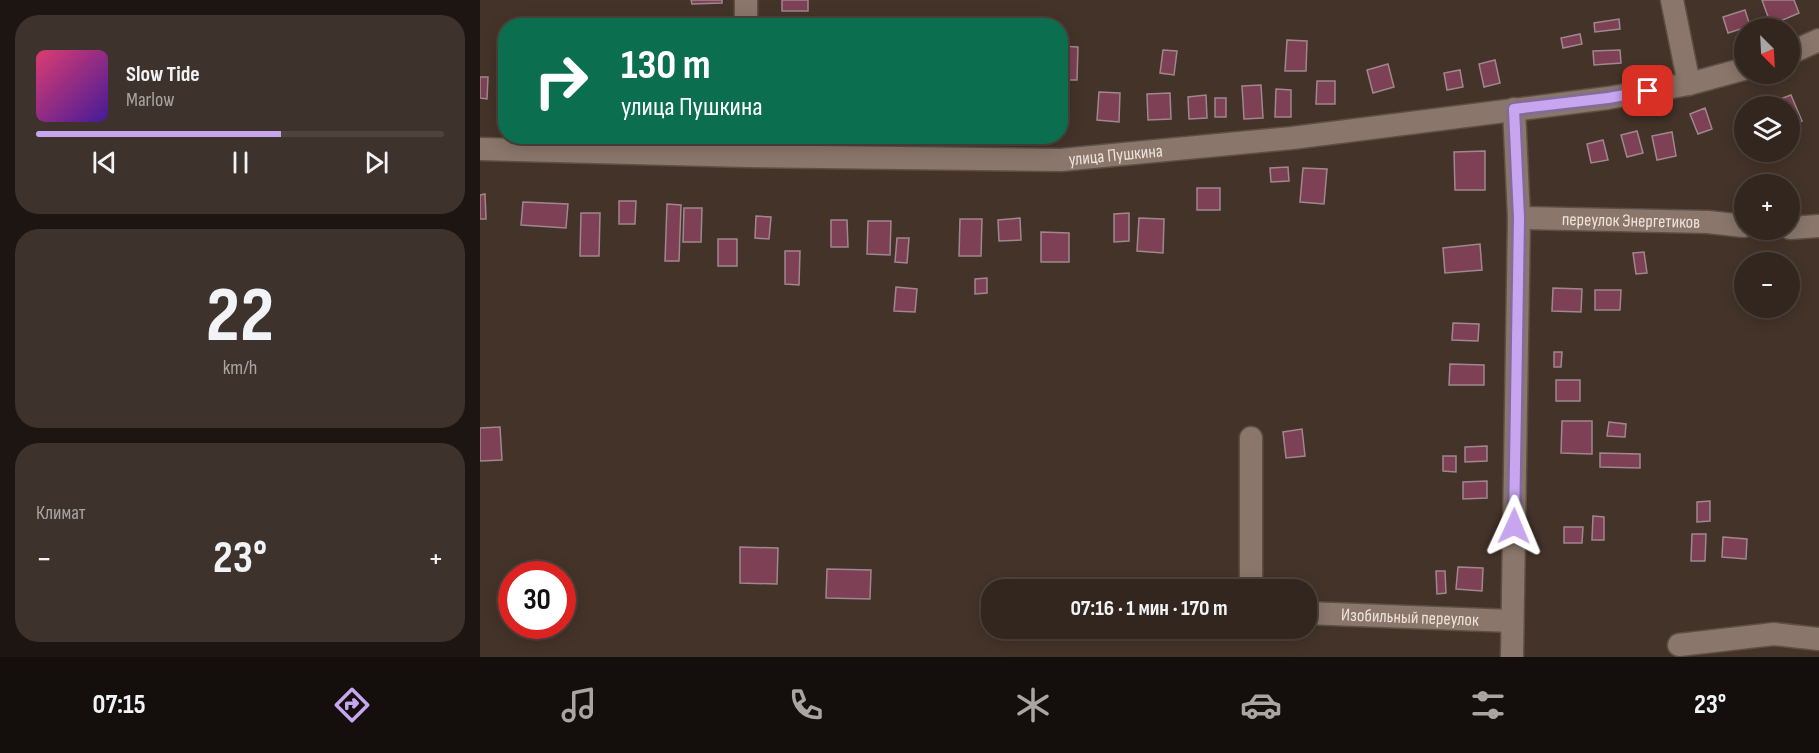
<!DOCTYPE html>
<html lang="ru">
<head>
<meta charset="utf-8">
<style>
  :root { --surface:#33261f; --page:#3e322c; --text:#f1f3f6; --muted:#a9a5a4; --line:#4e433d; --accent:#c8a6ef }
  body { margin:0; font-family:"Sofia Sans Condensed",sans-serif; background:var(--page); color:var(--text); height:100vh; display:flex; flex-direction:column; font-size:22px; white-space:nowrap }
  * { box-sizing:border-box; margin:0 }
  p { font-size:20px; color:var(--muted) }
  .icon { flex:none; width:33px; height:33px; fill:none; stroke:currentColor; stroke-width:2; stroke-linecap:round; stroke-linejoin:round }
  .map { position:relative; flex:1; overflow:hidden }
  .side { display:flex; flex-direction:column; gap:15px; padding:15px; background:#1c1511; width:480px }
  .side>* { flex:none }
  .top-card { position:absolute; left:18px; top:18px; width:570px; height:126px; border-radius:24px; box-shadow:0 3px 15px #0003,0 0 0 2px var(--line); background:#0b6e4f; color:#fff; overflow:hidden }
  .needle { width:39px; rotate:156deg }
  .fabs { position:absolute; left:1254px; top:18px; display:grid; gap:12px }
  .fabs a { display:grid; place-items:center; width:66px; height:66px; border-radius:50%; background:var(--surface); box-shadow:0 3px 15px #0003,0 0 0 2px var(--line); font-size:30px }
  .speed { position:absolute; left:18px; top:561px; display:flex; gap:12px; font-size:30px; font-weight:700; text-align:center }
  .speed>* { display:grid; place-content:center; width:78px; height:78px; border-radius:50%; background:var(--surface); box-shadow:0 3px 15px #0003,0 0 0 2px var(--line); line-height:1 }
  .speed .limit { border:9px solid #d22; background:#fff; color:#111 }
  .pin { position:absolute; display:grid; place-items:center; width:51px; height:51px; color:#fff; margin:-26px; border-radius:12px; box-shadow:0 3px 9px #0006 }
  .me { position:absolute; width:66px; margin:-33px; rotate:1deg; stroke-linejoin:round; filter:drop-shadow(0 0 4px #0008) }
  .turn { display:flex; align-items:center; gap:21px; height:126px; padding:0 24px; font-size:27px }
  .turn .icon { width:78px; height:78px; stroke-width:2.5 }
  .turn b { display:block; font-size:42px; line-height:51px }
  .big { font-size:45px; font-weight:700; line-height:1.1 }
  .side .card { flex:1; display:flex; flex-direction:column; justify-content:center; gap:9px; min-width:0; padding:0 21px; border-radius:24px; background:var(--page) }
  .side .dial { align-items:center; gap:0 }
  .dial b { font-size:78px; line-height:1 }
  .song { display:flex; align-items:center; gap:18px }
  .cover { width:72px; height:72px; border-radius:9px; background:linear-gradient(135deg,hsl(340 70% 55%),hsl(260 70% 35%)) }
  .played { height:6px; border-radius:3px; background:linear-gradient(90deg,var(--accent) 60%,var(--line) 60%) }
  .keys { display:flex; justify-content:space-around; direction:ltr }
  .heat { display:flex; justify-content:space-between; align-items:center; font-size:33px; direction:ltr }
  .trip { position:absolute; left:501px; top:579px; width:336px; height:60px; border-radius:24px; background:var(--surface); box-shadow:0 3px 15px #0003,0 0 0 2px var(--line); font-weight:700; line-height:60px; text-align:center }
  .tabs { display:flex; height:96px; justify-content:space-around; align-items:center; background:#140f0c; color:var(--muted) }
  .tabs .icon { width:42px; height:42px }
  .tabs .selected { color:var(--accent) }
  .tabs b { font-size:27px; color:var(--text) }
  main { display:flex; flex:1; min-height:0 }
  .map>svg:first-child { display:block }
  .building { fill:#7d4054; stroke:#9f878d; stroke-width:1.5 }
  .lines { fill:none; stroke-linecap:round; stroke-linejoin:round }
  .minor-casing { stroke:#5d4f46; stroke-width:25 }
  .minor { stroke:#8a766a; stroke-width:22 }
  .route-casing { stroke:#826c9b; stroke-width:15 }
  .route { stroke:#c8a6ef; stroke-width:10 }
  .labels { text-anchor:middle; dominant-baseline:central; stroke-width:6; stroke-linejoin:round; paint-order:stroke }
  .street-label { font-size:18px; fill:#eee3dc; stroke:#251d18 }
</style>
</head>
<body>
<main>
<section class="side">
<div class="card">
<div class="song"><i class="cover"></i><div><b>Slow Tide</b><p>Marlow</p></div></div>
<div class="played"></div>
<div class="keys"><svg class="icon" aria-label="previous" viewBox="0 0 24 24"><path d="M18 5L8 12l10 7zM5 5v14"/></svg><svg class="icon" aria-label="pause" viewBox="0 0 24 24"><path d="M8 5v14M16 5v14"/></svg><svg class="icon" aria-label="next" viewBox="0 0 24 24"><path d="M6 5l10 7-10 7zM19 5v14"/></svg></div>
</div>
<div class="card dial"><b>22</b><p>km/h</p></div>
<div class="card"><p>Климат</p>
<div class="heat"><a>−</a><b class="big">23°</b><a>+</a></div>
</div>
</section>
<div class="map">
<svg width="1339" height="657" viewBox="0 0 1339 657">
  <rect width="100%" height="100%" fill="#443329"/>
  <path class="building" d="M211 0H242V3L212 4Z
    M302 0H328V11H302Z
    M1282 0H1314L1319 13 1291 25Z
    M1265 10 1270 26 1248 33 1243 17Z
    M1139 19 1140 29 1115 32 1114 23Z
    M1100 34 1102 44 1083 48 1081 38Z
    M807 40 827 41 826 71H805Z
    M580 46 598 47 597 80H580Z
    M683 50 697 51 694 75 680 73Z
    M1140 50 1141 63 1114 65 1113 51Z
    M1015 60 1020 83 1004 87 999 64Z
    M908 64 914 87 893 93 887 70Z
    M980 70 983 87 967 90 964 73Z
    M0 77H8L7 99 0 98Z
    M837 81H855V104H836Z
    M781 85 783 118 764 119 762 86Z
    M796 89 811 90V117H795Z
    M619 92 640 93 639 122 617 120Z
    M690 93 691 119 668 120 667 94Z
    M726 95 727 118 709 119 708 97Z
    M1311 95 1322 121 1310 126V106H1281Z
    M735 98H746V117H735Z
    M1225 108 1232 129 1218 134 1210 114Z
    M1264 119V144L1255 124Z
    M1157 131 1163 153 1147 157 1141 135Z
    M1192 132 1196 156 1177 160 1172 136Z
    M1123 140 1128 160 1111 163 1107 144Z
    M1005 151V190H975L974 152Z
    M808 167 809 181 791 182 790 168Z
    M823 168 847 169 844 204 820 202Z
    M717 188H740V210H717Z
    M5 194 6 219H0V195Z
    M139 201H156L155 224H139Z
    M43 202 88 204 86 228 41 225Z
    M187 204 201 205 199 261H185Z
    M204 208H222L221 242H203Z
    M101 213H120L119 256H100Z
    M649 213V241L634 242V214Z
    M276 216 291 217 289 239 275 238Z
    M540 218 541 240 519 241 518 220Z
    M659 218 684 219 683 253 657 251Z
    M480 219H502L501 256H479Z
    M351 220H367L368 247H351Z
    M388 221H411L410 255 387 254Z
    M561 232 589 233V262H561Z
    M417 238H429L427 263 415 262Z
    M238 239H257V266H238Z
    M1000 244 1002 270 965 273 963 248Z
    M305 251H320L319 285 305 284Z
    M1164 252 1167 273 1156 274 1153 253Z
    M507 278V293L495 294V279Z
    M416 287 437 289 435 312 414 311Z
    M1073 288 1102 289 1101 312 1072 311Z
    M1115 290H1141L1140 310H1115Z
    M973 323 999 324 998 341 972 340Z
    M1074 352H1082L1081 367H1074Z
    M970 364 1004 365V385H969Z
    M1076 380H1100V401H1076Z
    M1082 421H1112V454L1081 453Z
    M1129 422 1146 424 1145 437 1127 436Z
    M20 427 22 460 0 461V428Z
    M822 429 825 456 806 458 803 432Z
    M1007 446V461L985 462V447Z
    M1120 453 1160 454V468L1120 467Z
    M963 456H976V472L963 471Z
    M1007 481V498L983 499V482Z
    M1230 501V521L1217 522V502Z
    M1113 516 1124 517V540H1112Z
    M1084 527H1103L1102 543H1084Z
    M1212 534H1226L1225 561H1211Z
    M1243 537 1267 539 1266 559 1242 557Z
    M260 547 298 548 297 584 260 583Z
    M978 567 1003 568 1002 591 976 589Z
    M347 569 391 570 390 599 346 598Z
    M956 571H965L966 593 957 594Z"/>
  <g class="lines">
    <defs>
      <g id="minor">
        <path d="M266 0V26"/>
        <path d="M1192 0 1209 84"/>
        <path d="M1310 53 1339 40"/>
        <path id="s1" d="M0 149 267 156 581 160 812 138 1128 98 1209 84 1264 69"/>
        <path id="s2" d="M1039 218 1228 222 1264 226"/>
        <path d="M1310 228 1339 226"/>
        <path d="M771 438V590"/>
        <path id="s3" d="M826 613 1032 621"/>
        <path d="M1199 645 1294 634 1339 639"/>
        <path d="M1032 657 1039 218 1034 109"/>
      </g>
    </defs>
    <use href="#minor" class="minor-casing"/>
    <use href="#minor" class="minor"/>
  </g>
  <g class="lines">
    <defs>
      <path id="route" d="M1034 526 1039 218 1034 109 1128 98 1168 91"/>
    </defs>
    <use href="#route" class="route-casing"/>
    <use href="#route" class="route"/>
  </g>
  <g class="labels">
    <g class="street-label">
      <text stroke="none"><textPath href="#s1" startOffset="636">улица Пушкина</textPath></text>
      <text stroke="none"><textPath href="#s2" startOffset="112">переулок Энергетиков</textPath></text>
      <text stroke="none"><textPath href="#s3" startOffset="104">Изобильный переулок</textPath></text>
    </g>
  </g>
</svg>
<div class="fabs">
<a><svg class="needle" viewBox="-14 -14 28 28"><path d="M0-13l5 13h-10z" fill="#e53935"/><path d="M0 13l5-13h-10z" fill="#a9a5a4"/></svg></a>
<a><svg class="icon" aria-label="layers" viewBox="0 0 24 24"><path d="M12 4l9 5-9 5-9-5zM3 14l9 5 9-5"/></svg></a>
<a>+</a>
<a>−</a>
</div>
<div class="speed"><div class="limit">30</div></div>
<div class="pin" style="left:1168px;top:91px;background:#d93025"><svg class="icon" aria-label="arrive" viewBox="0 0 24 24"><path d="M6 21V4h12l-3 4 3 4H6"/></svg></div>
<svg class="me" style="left:1034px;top:526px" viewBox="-20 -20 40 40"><path d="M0-17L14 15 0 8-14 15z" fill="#c8a6ef" stroke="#fff" stroke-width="4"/></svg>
<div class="trip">07:16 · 1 мин · 170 m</div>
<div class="top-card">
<div class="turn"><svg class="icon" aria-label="right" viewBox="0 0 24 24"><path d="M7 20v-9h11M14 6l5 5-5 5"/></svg><div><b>130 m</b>улица Пушкина</div></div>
</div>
</div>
</main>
<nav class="tabs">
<b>07:15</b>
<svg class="icon selected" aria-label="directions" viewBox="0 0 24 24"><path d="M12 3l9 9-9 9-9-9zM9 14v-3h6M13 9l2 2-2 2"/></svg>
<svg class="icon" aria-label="music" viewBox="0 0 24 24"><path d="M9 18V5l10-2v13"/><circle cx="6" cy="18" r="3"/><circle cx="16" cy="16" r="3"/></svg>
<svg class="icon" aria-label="phone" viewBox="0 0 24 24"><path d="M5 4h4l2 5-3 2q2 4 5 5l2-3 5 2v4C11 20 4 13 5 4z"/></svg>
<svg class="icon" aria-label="climate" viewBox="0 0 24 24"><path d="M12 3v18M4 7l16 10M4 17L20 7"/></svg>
<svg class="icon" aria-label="car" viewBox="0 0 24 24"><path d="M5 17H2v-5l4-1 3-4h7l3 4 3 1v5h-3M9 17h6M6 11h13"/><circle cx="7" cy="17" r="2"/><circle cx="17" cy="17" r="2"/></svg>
<svg class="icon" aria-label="filters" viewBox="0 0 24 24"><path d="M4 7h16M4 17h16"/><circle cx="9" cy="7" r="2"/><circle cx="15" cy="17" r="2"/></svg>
<b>23°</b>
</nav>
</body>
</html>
